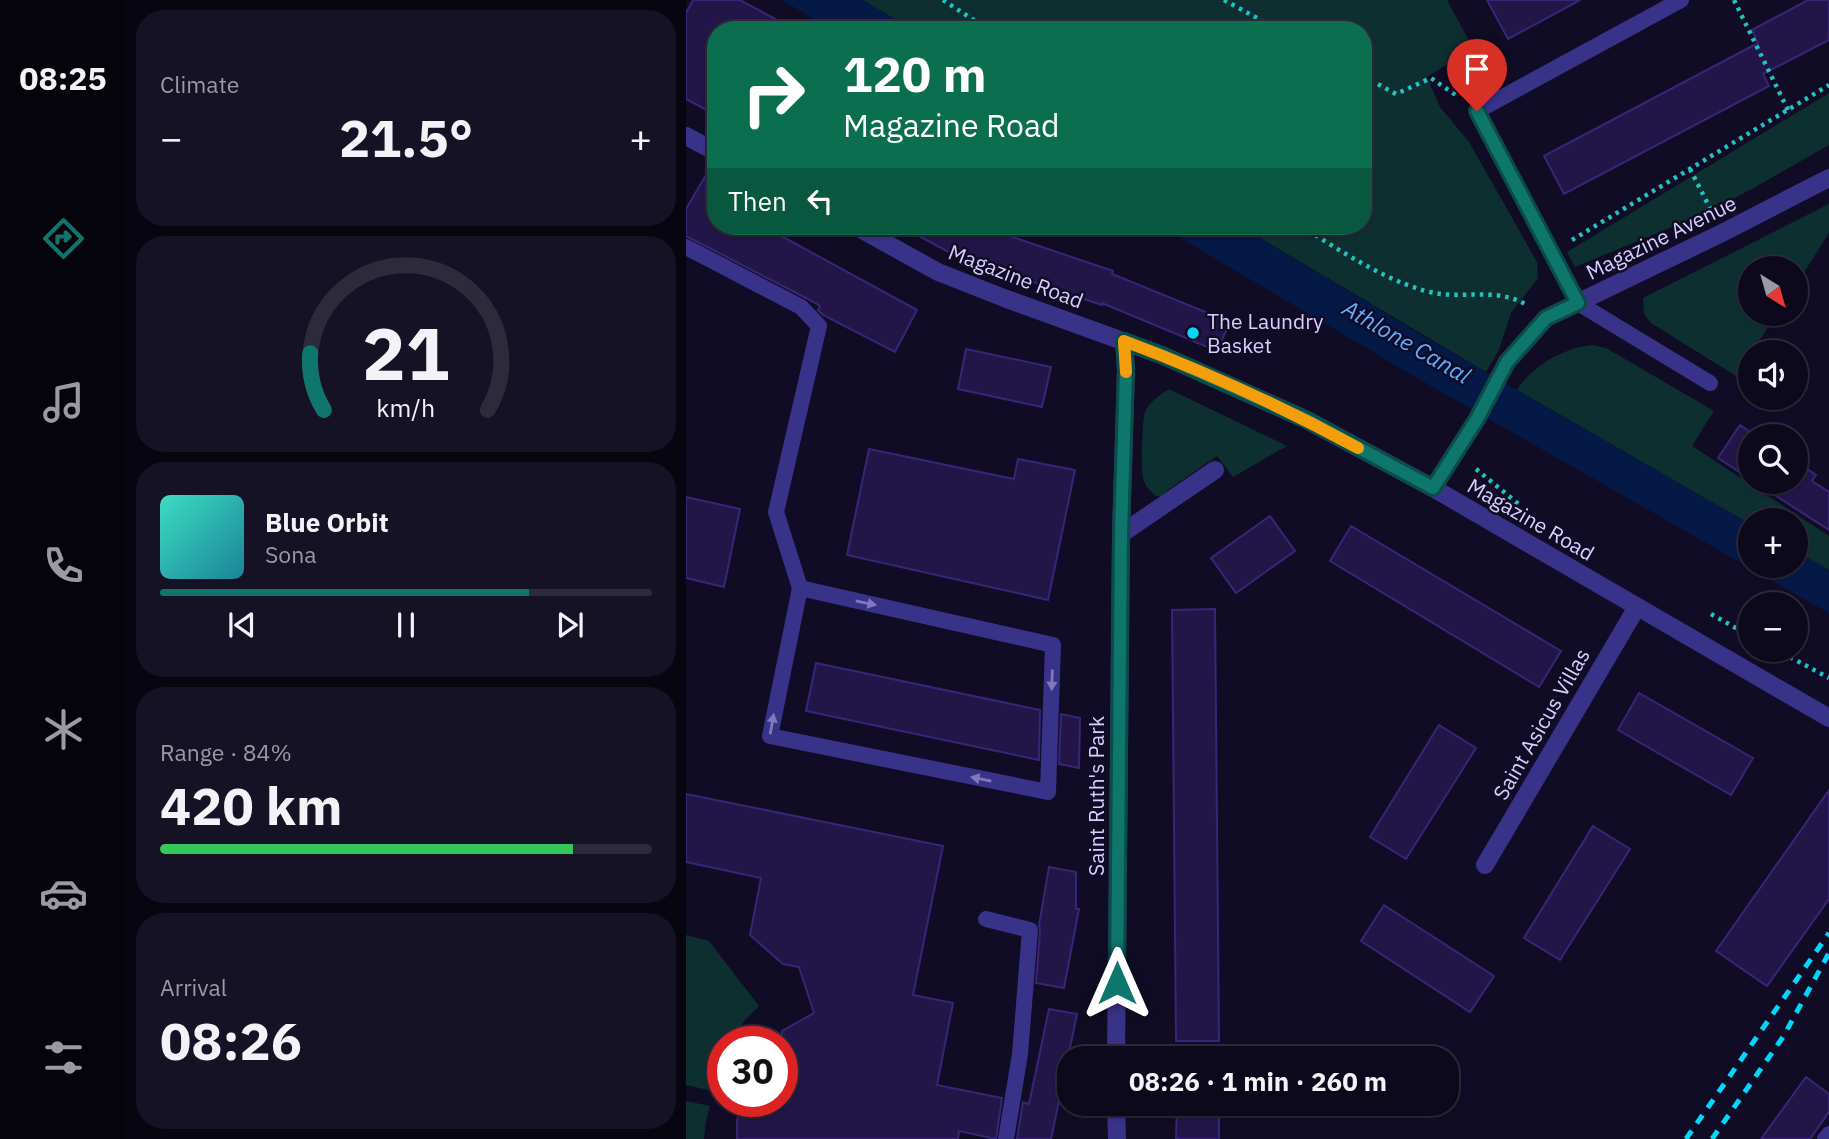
<!DOCTYPE html>
<html lang="en">
<head>
<meta charset="utf-8">
<style>
  :root { --surface:#0d091c; --page:#161225; --text:#f1f3f6; --muted:#9a9aa3; --line:#2d2a3b; --accent:#0f766e }
  body { margin:0; font-family:"IBM Plex Sans",sans-serif; background:var(--page); color:var(--text); height:100vh; display:flex; flex-direction:column; font-size:26px; white-space:nowrap }
  * { box-sizing:border-box; margin:0 }
  p { font-size:23px; color:var(--muted) }
  .icon { flex:none; width:38px; height:38px; fill:none; stroke:currentColor; stroke-width:2; stroke-linecap:round; stroke-linejoin:round }
  .map { position:relative; flex:1; overflow:hidden }
  .sheet { display:flex; flex-direction:column; gap:10px; padding:10px; background:#07050f; width:560px }
  .sheet>* { flex:none }
  .guide { position:absolute; left:21px; top:21px; width:665px; height:214px; border-radius:28px; box-shadow:0 2px 5px #0004,0 0 0 2px var(--line); background:#0b6e4f; color:#fff; overflow:hidden }
  .needle { width:46px; rotate:143deg }
  .fabs { position:absolute; left:1052px; top:256px; display:grid; gap:14px }
  .fabs a { display:grid; place-items:center; width:70px; height:70px; border-radius:50%; background:var(--surface); box-shadow:0 2px 5px #0004,0 0 0 2px var(--line); font-size:35px }
  .speed { position:absolute; left:21px; top:1026px; display:flex; gap:14px; font-size:35px; font-weight:700; text-align:center }
  .speed>* { display:grid; place-content:center; width:91px; height:91px; border-radius:50%; background:var(--surface); box-shadow:0 2px 5px #0004,0 0 0 2px var(--line); line-height:1 }
  .speed .limit { border:10px solid #d22; background:#fff; color:#111 }
  .pin { position:absolute; display:grid; place-items:center; width:60px; height:60px; color:#fff; margin:-72px -30px; border-radius:50% 50% 50% 0; rotate:-45deg; box-shadow:0 0 7px #0007 }
  .pin .icon { rotate:45deg }
  .me { position:absolute; width:77px; margin:-38px; rotate:0deg; stroke-linejoin:round; filter:drop-shadow(0 0 5px #0008) }
  .turn { display:flex; align-items:center; gap:24px; height:147px; padding:0 21px; font-size:32px }
  .turn .icon { width:91px; height:91px; stroke-width:2.5 }
  .turn b { display:block; font-size:49px; line-height:60px }
  .then { display:flex; align-items:center; height:66px; padding:0 21px; background:#0003; gap:14px; font-size:26px }
  .big { font-size:52px; font-weight:700; line-height:1.1 }
  .sheet .card { flex:1; display:flex; flex-direction:column; justify-content:center; gap:10px; min-width:0; padding:0 24px; border-radius:28px; background:var(--page) }
  .sheet .dial { align-items:center; gap:0 }
  .dial svg { height:182px; overflow:visible; fill:none; stroke:var(--line); stroke-width:7; stroke-linecap:round; text-anchor:middle }
  .dial text { fill:var(--text); stroke:none }
  .song { display:flex; align-items:center; gap:21px }
  .cover { width:84px; height:84px; border-radius:10px; background:linear-gradient(135deg,hsl(170 70% 55%),hsl(190 70% 35%)) }
  .played { height:7px; border-radius:4px; background:linear-gradient(90deg,var(--accent) 75%,var(--line) 75%) }
  .keys { display:flex; justify-content:space-around; direction:ltr }
  .heat { display:flex; justify-content:space-between; align-items:center; font-size:38px; direction:ltr }
  .charge { height:10px; border-radius:5px; background:linear-gradient(90deg,#34c759 84%,var(--line) 0) }
  .trip { position:absolute; left:371px; top:1046px; width:402px; height:70px; border-radius:28px; background:var(--surface); box-shadow:0 2px 5px #0004,0 0 0 2px var(--line); font-weight:700; line-height:70px; text-align:center }
  main { display:flex; flex:1; min-height:0 }
  .menu { display:flex; flex-direction:column; width:126px; justify-content:space-around; align-items:center; background:#05040b; color:var(--muted) }
  .menu .icon { width:49px; height:49px }
  .menu .current { color:var(--accent) }
  .menu b { font-size:32px; color:var(--text) }
  .map>svg:first-child { display:block }
  .green { fill:#0e2f30 }
  .water { fill:#041946 }
  .building { fill:#221648; stroke:#392577; stroke-width:2 }
  .lines { fill:none; stroke-linecap:round; stroke-linejoin:round }
  .path { stroke:#21c2bf; stroke-width:4.5; stroke-dasharray:3.5 5; stroke-linecap:butt }
  .service { stroke:#393289; stroke-width:16 }
  .minor { stroke:#393289; stroke-width:18 }
  .rail { stroke:#00d7fb; stroke-width:5; stroke-dasharray:10 9; stroke-linecap:butt }
  .oneway { fill:#8079be }
  .route-casing { stroke:#0a4d48; stroke-width:18 }
  .route { stroke:#0f766e; stroke-width:12 }
  .slow { stroke:#f59e0b; stroke-width:12 }
  .poi-dot { fill:#00d7fb; stroke:#110c25; stroke-width:2.5 }
  .labels { text-anchor:middle; dominant-baseline:central; stroke-width:5; stroke-linejoin:round; paint-order:stroke }
  .street-label { font-size:21px; fill:#d7d0ff; stroke:#110c25 }
  .poi-label { font-size:21px; fill:#d7d0ff; stroke:#110c25; text-anchor:start }
  .water-label { font-size:23px; font-style:italic; fill:#5eaeff; stroke:#110c25 }
</style>
</head>
<body>
<main>
<nav class="menu">
<b>08:25</b>
<svg class="icon current" aria-label="directions" viewBox="0 0 24 24"><path d="M12 3l9 9-9 9-9-9zM9 14v-3h6M13 9l2 2-2 2"/></svg>
<svg class="icon" aria-label="music" viewBox="0 0 24 24"><path d="M9 18V5l10-2v13"/><circle cx="6" cy="18" r="3"/><circle cx="16" cy="16" r="3"/></svg>
<svg class="icon" aria-label="phone" viewBox="0 0 24 24"><path d="M5 4h4l2 5-3 2q2 4 5 5l2-3 5 2v4C11 20 4 13 5 4z"/></svg>
<svg class="icon" aria-label="climate" viewBox="0 0 24 24"><path d="M12 3v18M4 7l16 10M4 17L20 7"/></svg>
<svg class="icon" aria-label="car" viewBox="0 0 24 24"><path d="M5 17H2v-5l4-1 3-4h7l3 4 3 1v5h-3M9 17h6M6 11h13"/><circle cx="7" cy="17" r="2"/><circle cx="17" cy="17" r="2"/></svg>
<svg class="icon" aria-label="filters" viewBox="0 0 24 24"><path d="M4 7h16M4 17h16"/><circle cx="9" cy="7" r="2"/><circle cx="15" cy="17" r="2"/></svg>
</nav>
<section class="sheet">
<div class="card"><p>Climate</p>
<div class="heat"><a>−</a><b class="big">21.5°</b><a>+</a></div>
</div>
<div class="card dial"><svg viewBox="0 0 100 80">
<path d="M14 69A42 42 0 1 1 86 69"/>
<path d="M14 69A42 42 0 0 1 8 44" stroke="#0f766e"/>
<text x="50" y="56" font-size="32" font-weight="700">21</text>
<text x="50" y="72" font-size="11">km/h</text>
</svg></div>
<div class="card">
<div class="song"><i class="cover"></i><div><b>Blue Orbit</b><p>Sona</p></div></div>
<div class="played"></div>
<div class="keys"><svg class="icon" aria-label="previous" viewBox="0 0 24 24"><path d="M18 5L8 12l10 7zM5 5v14"/></svg><svg class="icon" aria-label="pause" viewBox="0 0 24 24"><path d="M8 5v14M16 5v14"/></svg><svg class="icon" aria-label="next" viewBox="0 0 24 24"><path d="M6 5l10 7-10 7zM19 5v14"/></svg></div>
</div>
<div class="card"><p>Range · 84%</p><b class="big">420 km</b><div class="charge"></div></div>
<div class="card"><p>Arrival</p><b class="big">08:26</b></div>
</section>
<div class="map">
<svg width="1143" height="1139" viewBox="0 0 1143 1139">
  <rect width="100%" height="100%" fill="#110c25"/>
  <path class="green" d="M177 0H761L787 48 741 77 754 107 783 142 851 262 852 278 825 313 813 350 800 372 554 226H677V30H227Z
    M1143 93V145L1064 190 1017 214 889 267 881 252Z
    M1143 204V233L1110 285V268H1064V313H1091L1066 352H1064V355L1050 376 965 323 958 314 957 298Z
    M907 345 920 348 1028 411 1006 446 1143 536V570L1110 551V520H1064V524L831 390C846 366 879 347 907 345Z
    M483 389 601 446 547 477 531 456 482 490 476 496H470C464 491 459 486 457 478 455 470 456 419 459 412 464 401 474 395 483 389Z
    M0 935 23 941 73 1006 59 1020 44 1041H37C37 1058 30 1074 27 1091L0 1085Z
    M0 1101 24 1106 20 1121 18 1139H0Z"/>
  <path class="water" d="M96 0H177L227 30H146Z
    M474 226H554L758 348 1064 524V565H1110V551L1143 570V613L731 378Z"/>
  <path class="building" d="M7 0H54L110 30H30V115L0 99V13Z
    M801 0H894L822 39Z
    M1122 0H1143V40L1077 74 1083 86 878 194 858 156 1072 43 1066 30Z
    M27 163H30V226H77L231 310 209 352 137 315 132 310 134 306 120 298 0 236V209Z
    M214 226H294L427 271 426 274 544 322 531 351 416 303V305L272 257Z
    M280 349 365 367 356 407 272 389Z
    M1054 425 1070 436H1064V479L1032 458Z
    M183 449 328 479 332 459 389 470 362 600 161 555Z
    M1110 461 1130 475 1126 481 1143 492V530L1067 481H1110Z
    M0 497 54 509 38 587 0 578Z
    M584 516 609 551 550 593 525 558Z
    M665 526 875 651 853 687 644 561Z
    M529 609 533 1041H490L486 610Z
    M130 663 354 710 353 760 120 711Z
    M953 693 1067 758 1045 795 932 730Z
    M375 714 394 718 393 768 373 764Z
    M753 725 790 748 720 859 684 837Z
    M1143 790V899L1081 986 1030 951Z
    M0 794 257 846 227 995 267 1003 251 1085 316 1098 310 1139 273 1131 272 1139H51V1123L54 1101H96V1031L128 1013 113 967 97 964 64 935 75 878 0 862Z
    M907 826 944 849 874 960 838 938Z
    M363 867 390 872V909H393L378 988 350 983 354 931 353 925Z
    M698 905 808 976 784 1012 675 941Z
    M363 1009 391 1014 365 1139H331L337 1102 343 1104Z
    M1120 1077 1143 1094V1112L1124 1139H1075Z
    M491 1104H533V1139H490Z"/>
  <g class="lines">
    <path class="path" d="M257 0 303 30
      M538 0 593 30
      M1048 0 1102 110
      M677 76 710 94 745 78 771 96
      M1004 169 1024 208
      M615 226C653 250 710 288 755 294 783 297 813 289 839 304
      M886 240 1143 85
      M790 469 835 506
      M1025 614 1064 636
      M1089 649 1143 678"/>
    <path class="service" d="M995 0 791 111 892 303 1024 383
      M0 247 115 307 133 326 90 512 114 588 84 736 362 792 367 645 114 588
      M300 919 344 930 334 1054 320 1139
      M1139 1139 1143 1134"/>
    <path class="minor" d="M0 136 30 152
      M169 226 252 272 318 298 478 356 621 420 747 488 1143 718
      M747 488 791 419 821 362 860 318 1036 233 1143 178
      M435 534 529 470
      M799 865 951 607
      M430 1059 435 534 440 370 438 341
      M430 1104 431 1139"/>
    <path class="rail" d="M1000 1139 1143 933
      M1026 1139 1097 1037 1143 953"/>
  </g>
  <defs><path id="oneway-solid" d="M-6-.8H1V-3.2L6.5 0L1 3.2V.8H-6Z" transform="scale(1.75)"/></defs>
  <g class="oneway">
    <use href="#oneway-solid" transform="translate(180 603) rotate(12)"/>
    <use href="#oneway-solid" transform="translate(366 680) rotate(92)"/>
    <use href="#oneway-solid" transform="translate(86 724) rotate(-80)"/>
    <use href="#oneway-solid" transform="translate(295 779) rotate(-169)"/>
  </g>
  <g class="lines">
    <defs>
      <path id="route" d="M431 983 435 534 440 370 438 341 478 356 621 420 747 488 791 419 821 362 860 318 892 303 791 111"/>
    </defs>
    <use href="#route" class="route-casing"/>
    <use href="#route" class="route"/>
    <path class="slow" d="M440 372 438 341C518 371 597 407 672 448"/>
  </g>
  <circle class="poi-dot" cx="507" cy="333" r="7"/>
  <g class="labels">
    <g class="street-label">
      <text transform="translate(975 237) rotate(-26)">Magazine Avenue</text>
      <text transform="translate(330 276) rotate(21)">Magazine Road</text>
      <text transform="translate(845 519) rotate(30)">Magazine Road</text>
      <text transform="translate(855 724) rotate(-60)">Saint Asicus Villas</text>
      <text transform="translate(410 796) rotate(-90)">Saint Ruth's Park</text>
    </g>
    <g class="poi-label">
      <text x="521" y="321">The Laundry<tspan x="521" dy="24">Basket</tspan></text>
    </g>
    <g class="water-label">
      <text transform="translate(721 341) rotate(30)">Athlone Canal</text>
    </g>
  </g>
</svg>
<div class="fabs">
<a><svg class="needle" viewBox="-14 -14 28 28"><path d="M0-13l5 13h-10z" fill="#e53935"/><path d="M0 13l5-13h-10z" fill="#9a9aa3"/></svg></a>
<a><svg class="icon" aria-label="sound" viewBox="0 0 24 24"><path d="M4 9h4l5-4v14l-5-4H4zM17 9q2 3 0 6"/></svg></a>
<a><svg class="icon" aria-label="search" viewBox="0 0 24 24"><circle cx="10" cy="10" r="6"/><path d="M15 15l6 6"/></svg></a>
<a>+</a>
<a>−</a>
</div>
<div class="speed"><div class="limit">30</div></div>
<div class="pin" style="left:791px;top:111px;background:#d93025"><svg class="icon" aria-label="arrive" viewBox="0 0 24 24"><path d="M6 21V4h12l-3 4 3 4H6"/></svg></div>
<svg class="me" style="left:431px;top:983px" viewBox="-20 -20 40 40"><path d="M0-17L14 15 0 8-14 15z" fill="#0f766e" stroke="#fff" stroke-width="4"/></svg>
<div class="trip">08:26 · 1 min · 260 m</div>
<div class="guide">
<div class="turn"><svg class="icon" aria-label="right" viewBox="0 0 24 24"><path d="M7 20v-9h11M14 6l5 5-5 5"/></svg><div><b>120 m</b>Magazine Road</div></div>
<div class="then">Then<svg class="icon" aria-label="left" viewBox="0 0 24 24"><path d="M17 20v-9H6M10 6l-5 5 5 5"/></svg></div>
</div>
</div>
</main>
</body>
</html>
